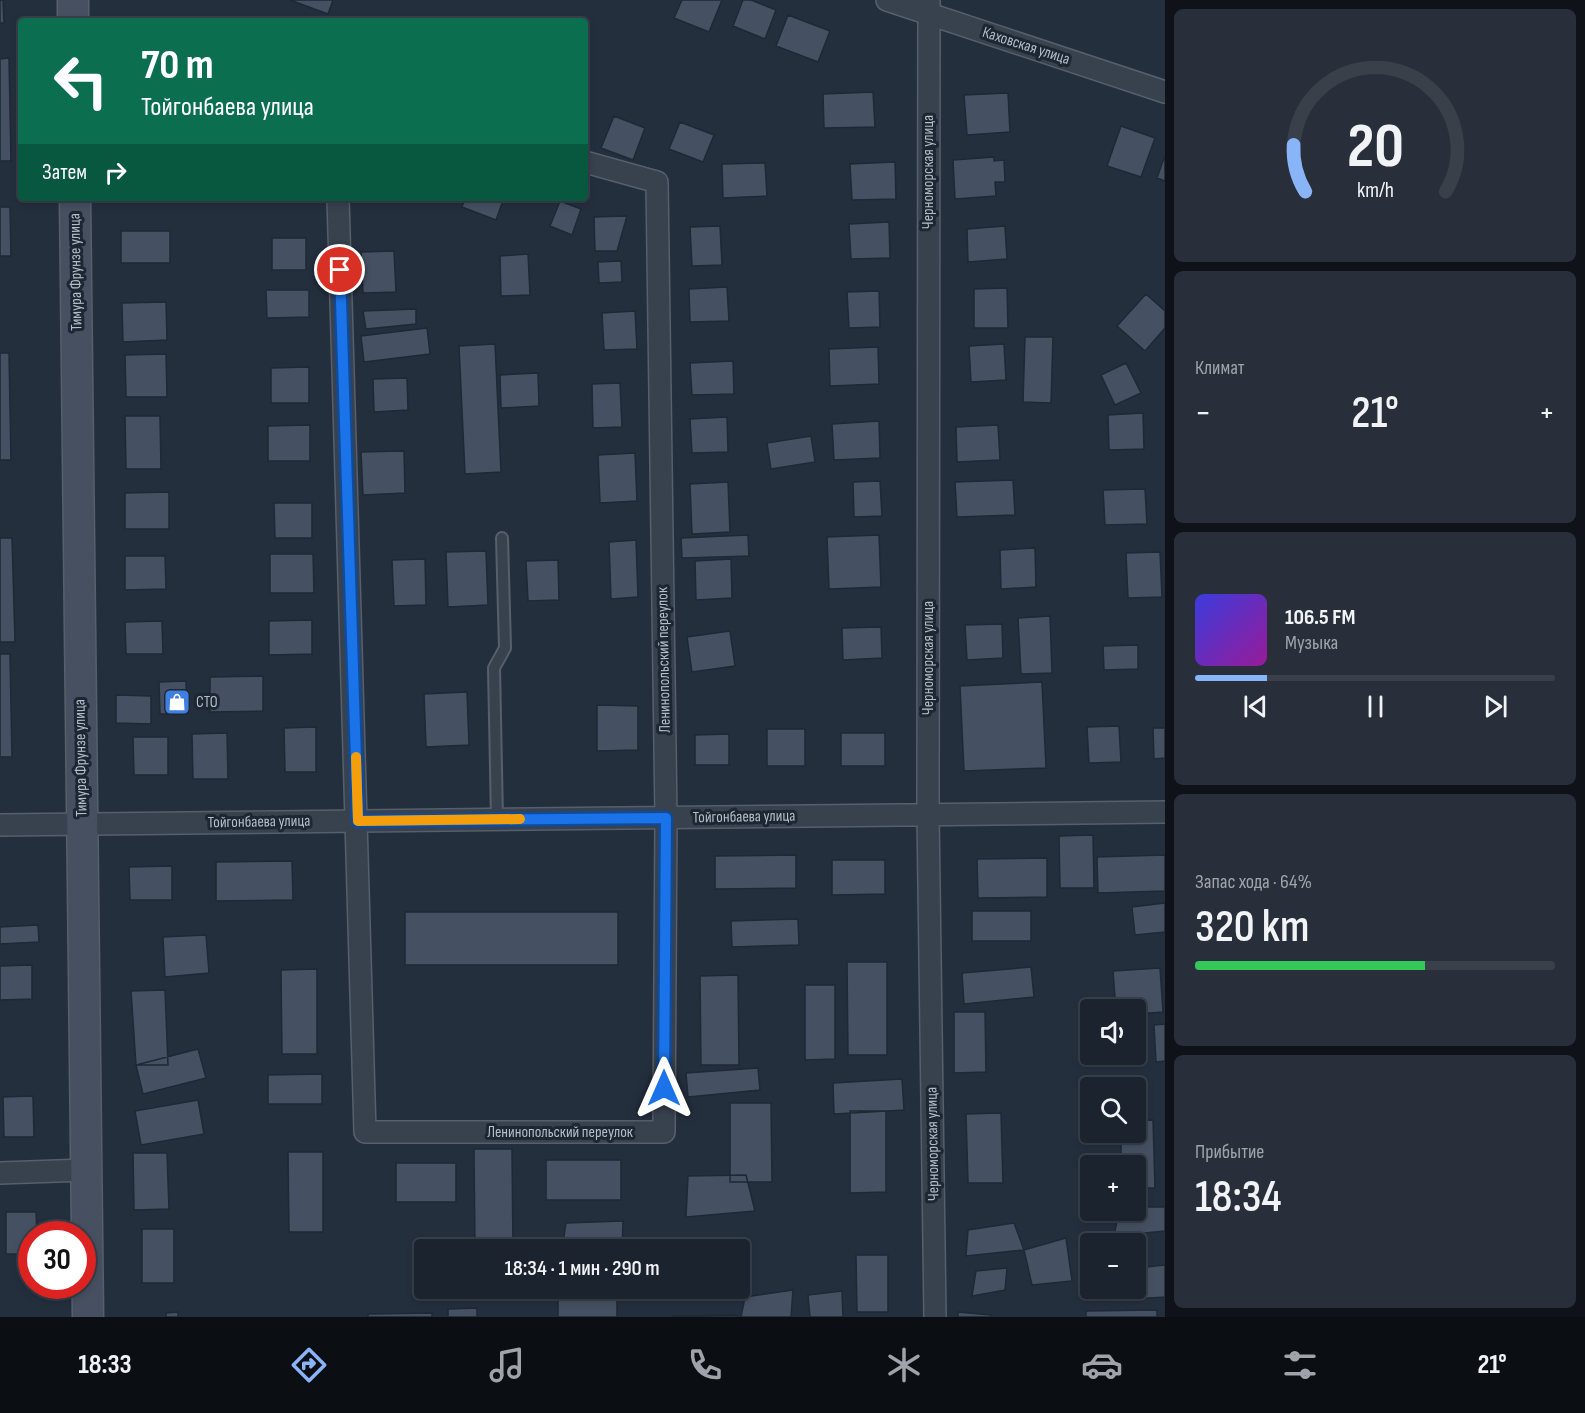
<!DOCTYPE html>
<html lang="ru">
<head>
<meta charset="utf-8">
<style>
  :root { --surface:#1b232e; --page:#282f3a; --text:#f1f3f6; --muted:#a0a4aa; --line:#39404a; --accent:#8ab4f8 }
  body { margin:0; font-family:"Sofia Sans Condensed",sans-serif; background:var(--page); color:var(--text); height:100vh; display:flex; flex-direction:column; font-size:22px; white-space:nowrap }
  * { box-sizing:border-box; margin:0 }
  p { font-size:20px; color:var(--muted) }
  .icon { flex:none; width:33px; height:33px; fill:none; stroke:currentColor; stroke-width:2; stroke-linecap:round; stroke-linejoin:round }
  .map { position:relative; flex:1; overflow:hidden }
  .side { display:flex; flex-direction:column; gap:9px; padding:9px; background:#0f1319; width:420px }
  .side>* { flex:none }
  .hud { position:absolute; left:18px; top:18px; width:570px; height:183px; border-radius:6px; box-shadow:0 3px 9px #0003,0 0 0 2px var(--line); background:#0b6e4f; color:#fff; overflow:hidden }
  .tools { position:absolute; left:1080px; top:999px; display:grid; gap:12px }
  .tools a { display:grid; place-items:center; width:66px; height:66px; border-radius:6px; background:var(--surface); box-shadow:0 3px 9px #0003,0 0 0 2px var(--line); font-size:30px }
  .speed { position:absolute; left:18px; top:1221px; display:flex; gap:12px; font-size:30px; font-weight:700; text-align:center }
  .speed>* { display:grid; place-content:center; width:78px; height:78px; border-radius:50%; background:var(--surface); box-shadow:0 3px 9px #0003,0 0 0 2px var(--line); line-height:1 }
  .speed .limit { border:9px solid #d22; background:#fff; color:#111 }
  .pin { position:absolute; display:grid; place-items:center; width:51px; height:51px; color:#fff; margin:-26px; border:3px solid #fff; border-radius:50%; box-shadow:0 2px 6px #0007 }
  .me { position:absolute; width:66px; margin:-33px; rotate:0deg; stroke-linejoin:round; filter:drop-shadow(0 0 4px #0008) }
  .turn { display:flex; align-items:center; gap:21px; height:126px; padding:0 24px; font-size:27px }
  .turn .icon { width:78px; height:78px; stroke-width:2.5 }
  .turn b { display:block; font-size:42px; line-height:51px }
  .then { display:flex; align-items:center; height:57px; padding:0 24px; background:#0003; gap:12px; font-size:22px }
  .big { font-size:45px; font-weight:600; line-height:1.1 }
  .side .widget { flex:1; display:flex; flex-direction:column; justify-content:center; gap:9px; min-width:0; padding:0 21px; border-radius:9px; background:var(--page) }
  .side .dial { align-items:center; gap:0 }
  .dial svg { height:156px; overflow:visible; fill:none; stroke:var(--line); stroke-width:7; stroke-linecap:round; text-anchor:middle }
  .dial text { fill:var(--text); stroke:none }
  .song { display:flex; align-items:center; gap:18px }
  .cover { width:72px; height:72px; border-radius:9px; background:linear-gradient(135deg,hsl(240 70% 55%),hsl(300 70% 35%)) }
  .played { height:6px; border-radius:3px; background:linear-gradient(90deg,var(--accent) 20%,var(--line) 20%) }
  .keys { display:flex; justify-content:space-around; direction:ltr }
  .heat { display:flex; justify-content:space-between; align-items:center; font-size:33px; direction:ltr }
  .charge { height:9px; border-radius:4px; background:linear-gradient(90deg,#34c759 64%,var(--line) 0) }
  .trip { position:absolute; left:414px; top:1239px; width:336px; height:60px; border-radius:6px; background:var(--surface); box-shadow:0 3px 9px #0003,0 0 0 2px var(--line); font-weight:600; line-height:60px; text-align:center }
  .dock { display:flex; height:96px; justify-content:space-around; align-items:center; background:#0b0e12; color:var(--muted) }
  .dock .icon { width:42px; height:42px }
  .dock .current { color:var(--accent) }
  .dock b { font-size:27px; color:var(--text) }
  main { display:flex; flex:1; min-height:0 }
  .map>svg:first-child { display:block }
  .building { fill:#455162; stroke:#1f2835; stroke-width:1.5 }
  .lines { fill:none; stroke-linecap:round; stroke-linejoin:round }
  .service-casing { stroke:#565f6c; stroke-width:14 }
  .minor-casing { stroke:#565f6c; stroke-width:24 }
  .secondary-casing { stroke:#565f6c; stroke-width:33 }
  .service { stroke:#38414e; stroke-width:10 }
  .minor { stroke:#38414e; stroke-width:21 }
  .secondary { stroke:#465061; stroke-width:30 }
  .route-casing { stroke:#114b97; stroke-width:15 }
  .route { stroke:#1a73e8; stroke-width:10 }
  .slow { stroke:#f59e0b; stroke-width:10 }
  .labels { text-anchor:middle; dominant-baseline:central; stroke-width:6; stroke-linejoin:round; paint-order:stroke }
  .street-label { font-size:16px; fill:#b4bcc9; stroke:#1d2633 }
  .poi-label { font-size:16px; fill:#b4bcc9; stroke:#1d2633; text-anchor:start }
</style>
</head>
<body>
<main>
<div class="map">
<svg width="1165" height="1317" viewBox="0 0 1165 1317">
  <rect width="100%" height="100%" fill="#242f3e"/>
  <path class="building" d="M0 0H3L4 23H0Z
    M290 0H333L328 14Z
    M682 0H722L709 32 674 18Z
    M743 0H751L776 10 765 39 733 26Z
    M788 15 830 31 818 62 776 46Z
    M9 58 11 161H0V59Z
    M873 92 875 127 824 128 823 94Z
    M1008 93 1010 132 967 135 964 95Z
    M614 116 645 128 633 160 601 148Z
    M680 122 714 135 703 162 669 149Z
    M1121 126 1155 138 1141 177 1107 166Z
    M1165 155V181L1157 178Z
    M994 157V161L1004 160 1005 182H995L996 196 955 199 953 160Z
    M895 162 896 199 852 200 850 164Z
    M765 163 767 196 723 198 722 164Z
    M136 198H178V202H136Z
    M364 198H400V200L364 202Z
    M465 198H504L496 220 462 207Z
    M560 201 581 209 572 235 550 226Z
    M0 207H10L11 256H0Z
    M627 216 617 251H595L594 217Z
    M889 222 890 258 851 259 849 224Z
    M720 226 722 265 692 266 690 227Z
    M1005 226 1007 259 968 262 967 229Z
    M121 231H170V263H121Z
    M272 238H306V270H272Z
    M394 251 396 292 363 293 361 252Z
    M528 254 530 295 501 296 500 256Z
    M621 261 622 282 599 283 598 262Z
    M727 287 729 321 690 322 689 289Z
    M1007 288 1008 328H974V289Z
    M266 290H309V317L267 318Z
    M879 291 880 327 849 328 847 292Z
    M1146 294 1165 311V328L1145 351 1117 326Z
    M166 302 167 340 123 342 122 303Z
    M416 309V324L366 329 363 311Z
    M635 311 637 349 604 350 602 313Z
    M427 328 430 354 364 362 361 336Z
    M1025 337H1053L1051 403 1023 402Z
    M495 344 501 472 465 474 459 346Z
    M1004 344 1006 380 971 382 969 346Z
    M878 347 879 384 830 386 829 349Z
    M0 353H9L11 460H0Z
    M166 354 167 397H126L125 355Z
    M733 361 734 394 692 395 690 363Z
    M1126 363 1141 393 1115 405 1101 375Z
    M309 367V403H271V368Z
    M538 373 539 406 501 408 500 375Z
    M407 378 408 410 374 412 373 379Z
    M620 383 622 427 593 428 592 384Z
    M1143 413 1144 449 1109 450 1108 415Z
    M125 416H160L161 469H126Z
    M727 417 728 452 692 453 690 419Z
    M879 421 880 458 834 460 832 424Z
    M310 425V461H268V426Z
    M998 425 1000 460 957 462 956 427Z
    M811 436 815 462 771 469 767 443Z
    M404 451 405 493 363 495 361 452Z
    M635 453 637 501 600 503 598 455Z
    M1013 480 1015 515 957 517 955 482Z
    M880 481 882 516 854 517 853 482Z
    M728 482 730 532 692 534 690 484Z
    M1145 489 1147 524 1105 525 1103 490Z
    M169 492V529H125V493Z
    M274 503H312V538H275Z
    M748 535 749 556 682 558 681 538Z
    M879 535 881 587 829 589 827 537Z
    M0 538H12L15 642H0Z
    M636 540 638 597 611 599 609 542Z
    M1035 548 1036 587 1001 589 1000 550Z
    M486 551 488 605 448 607 446 552Z
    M1160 552 1162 597 1128 598 1126 553Z
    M270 554H313L314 593H270Z
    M125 556H165L166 589 125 590Z
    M425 559 426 605 394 606 392 560Z
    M731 559 732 598 696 600 695 561Z
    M558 560 559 600 528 601 526 561Z
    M1050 616 1052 673 1021 674 1018 618Z
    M312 620V654L269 655V621Z
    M162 621 163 654H126L125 622Z
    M1002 624 1003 658 967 660 965 625Z
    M881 627 882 658 843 660 842 628Z
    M730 631 735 666 692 672 687 637Z
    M1138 645V669L1104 670 1103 646Z
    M0 654H10L12 757H0Z
    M263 676V711L210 712V677Z
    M186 681 187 714H160L159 682Z
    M1042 682 1046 768 964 771 960 686Z
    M467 692 469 745 426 747 424 694Z
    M116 695 151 696V724L116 723Z
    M597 705 638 706V750L597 751Z
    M1119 726 1121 762 1089 763 1087 727Z
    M316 727V772H285L284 728Z
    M1153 728H1165V758L1154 759Z
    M767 729H805V766H767Z
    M227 733 228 779H193L192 734Z
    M841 733H885V766H841Z
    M729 734V765H695V735Z
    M133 737H168V775H134Z
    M1093 835 1094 888H1060L1059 836Z
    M796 855V888L715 889V856Z
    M1165 855V891L1098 893 1097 857Z
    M1047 858V897L978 898 977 859Z
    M832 860H885V894L832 895Z
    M292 861 293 900 216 901V862Z
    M172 866V900H130L129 867Z
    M1165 903V932L1135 935 1132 907Z
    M972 911H1031V941H972Z
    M405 912H618V965H405Z
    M798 919 799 945 732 947 731 921Z
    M38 925 39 942 0 944V927Z
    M206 935 209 973 165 977 163 937Z
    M847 962H887V1055H848Z
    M32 965V999L0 1000V966Z
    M1031 967 1034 997 964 1004 962 973Z
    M1160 968 1163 1012 1136 1014V1010H1116L1113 971Z
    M317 969V1054H282L281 970Z
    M738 975 739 1065H701L700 976Z
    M805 985H835V1059L805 1060Z
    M165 990 168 1065H136L131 991Z
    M954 1012H985L986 1072 954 1073Z
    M1165 1024V1061L1156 1062 1154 1025Z
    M198 1049 206 1078 143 1094 136 1065Z
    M758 1068 760 1090 688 1097 686 1073Z
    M322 1074V1104H268V1075Z
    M902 1079 904 1110 834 1114 833 1083Z
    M33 1096 34 1137H4L3 1097Z
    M198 1100 204 1134 141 1145 135 1111Z
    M730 1103H771L772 1182H730Z
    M850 1111H886V1192L850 1193Z
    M1001 1113 1003 1183H968L966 1114Z
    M1153 1120 1155 1188H1136V1166H1121V1132H1136V1121Z
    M474 1149H512L513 1250H475Z
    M288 1152H323V1232H289Z
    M133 1153H167L169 1209 134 1210Z
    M546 1160H621V1200H546Z
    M396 1163H456V1202H396Z
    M746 1175 755 1211 686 1217 688 1176Z
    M1136 1207H1165V1231L1114 1236 1119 1210H1136Z
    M6 1212H36L37 1234H32V1254H6Z
    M623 1221 622 1250H562L566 1223Z
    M1014 1223 1024 1250 966 1256 968 1230Z
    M142 1229H174V1283H142Z
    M1066 1238 1072 1281 1032 1285 1024 1250Z
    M856 1255H888V1312H857Z
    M1165 1265V1297L1100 1301 1096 1288H1136V1268Z
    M1007 1268 1005 1290 972 1296 976 1271Z
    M793 1290 791 1317H741L745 1297Z
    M842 1291 843 1317H810L808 1295Z
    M617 1298V1317H558V1299Z
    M477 1308V1317H448V1309Z
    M1157 1310V1317H1086V1311Z
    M178 1312V1317H166V1313Z
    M958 1312 991 1315V1317H958Z
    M432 1313V1317H368V1314Z
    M737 1315V1317H673V1316Z"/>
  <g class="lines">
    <defs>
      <path id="service" d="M497 819 494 668 505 648 502 538"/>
      <path id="minor" d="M887 0 1165 92
        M929 0 928 814 935 1317
        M338 198 365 1132H664L666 818 657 182 585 162
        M0 825 1165 812
        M0 1173 86 1170"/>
      <path id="secondary" d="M73 0V21
        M75 198 88 1317"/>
    </defs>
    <use href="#service" class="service-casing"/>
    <use href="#minor" class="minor-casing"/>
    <use href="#secondary" class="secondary-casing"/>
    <use href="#service" class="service"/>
    <use href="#minor" class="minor"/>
    <use href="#secondary" class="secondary"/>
  </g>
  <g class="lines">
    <defs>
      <path id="route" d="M340 270 358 821 666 818 664 1088"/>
    </defs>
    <use href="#route" class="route-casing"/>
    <use href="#route" class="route"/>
    <path class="slow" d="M356 757 358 821 520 819"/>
  </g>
  <defs>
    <symbol id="shop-square" viewBox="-11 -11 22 22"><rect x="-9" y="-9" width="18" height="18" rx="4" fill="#3f7fe0" stroke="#1d2633"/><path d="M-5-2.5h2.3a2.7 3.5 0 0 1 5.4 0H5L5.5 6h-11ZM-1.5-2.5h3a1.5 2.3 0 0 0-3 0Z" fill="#fff"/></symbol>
  </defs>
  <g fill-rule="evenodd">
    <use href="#shop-square" x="162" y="687" width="30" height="30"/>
  </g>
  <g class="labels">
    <g class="street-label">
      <text transform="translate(1026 46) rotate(18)">Каховская улица</text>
      <text transform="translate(928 172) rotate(-90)">Черноморская улица</text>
      <text transform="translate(76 272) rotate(-91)">Тимура Фрунзе улица</text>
      <text transform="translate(928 658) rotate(-90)">Черноморская улица</text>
      <text transform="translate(664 660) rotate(-91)">Ленинопольский переулок</text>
      <text transform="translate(81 758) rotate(-91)">Тимура Фрунзе улица</text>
      <text transform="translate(744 817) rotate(-1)">Тойгонбаева улица</text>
      <text transform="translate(259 822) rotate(-1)">Тойгонбаева улица</text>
      <text x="560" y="1132">Ленинопольский переулок</text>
      <text transform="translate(933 1144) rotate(-91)">Черноморская улица</text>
    </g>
    <g class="poi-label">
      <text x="196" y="702">СТО</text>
    </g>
  </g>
</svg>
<div class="tools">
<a><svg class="icon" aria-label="sound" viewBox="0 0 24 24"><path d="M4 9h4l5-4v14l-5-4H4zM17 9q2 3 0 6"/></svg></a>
<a><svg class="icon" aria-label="search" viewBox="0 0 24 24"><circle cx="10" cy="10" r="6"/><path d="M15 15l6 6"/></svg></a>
<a>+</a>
<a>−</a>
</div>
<div class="speed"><div class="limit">30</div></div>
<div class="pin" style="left:340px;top:270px;background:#d93025"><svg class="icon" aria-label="arrive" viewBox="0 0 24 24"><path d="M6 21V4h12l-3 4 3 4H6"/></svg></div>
<svg class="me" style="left:664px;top:1088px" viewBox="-20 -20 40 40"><path d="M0-17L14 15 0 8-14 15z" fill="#1a73e8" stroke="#fff" stroke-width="4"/></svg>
<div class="trip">18:34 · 1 мин · 290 m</div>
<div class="hud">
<div class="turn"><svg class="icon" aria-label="left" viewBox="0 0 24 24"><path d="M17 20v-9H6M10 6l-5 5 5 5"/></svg><div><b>70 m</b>Тойгонбаева улица</div></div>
<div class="then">Затем<svg class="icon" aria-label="right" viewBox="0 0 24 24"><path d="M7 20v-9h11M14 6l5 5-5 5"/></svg></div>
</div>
</div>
<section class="side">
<div class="widget dial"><svg viewBox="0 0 100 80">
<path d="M14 69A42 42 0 1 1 86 69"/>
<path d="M14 69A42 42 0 0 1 8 45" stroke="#8ab4f8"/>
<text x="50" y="56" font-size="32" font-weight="700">20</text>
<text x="50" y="72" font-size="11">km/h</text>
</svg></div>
<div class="widget"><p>Климат</p>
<div class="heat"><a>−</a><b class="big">21°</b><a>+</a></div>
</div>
<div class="widget">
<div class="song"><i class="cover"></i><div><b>106.5 FM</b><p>Музыка</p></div></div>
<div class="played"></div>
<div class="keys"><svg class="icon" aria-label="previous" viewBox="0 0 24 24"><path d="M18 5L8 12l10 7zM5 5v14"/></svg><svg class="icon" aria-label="pause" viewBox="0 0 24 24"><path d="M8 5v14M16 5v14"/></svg><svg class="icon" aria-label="next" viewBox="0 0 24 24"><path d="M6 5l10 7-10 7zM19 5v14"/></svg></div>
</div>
<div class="widget"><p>Запас хода · 64%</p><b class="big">320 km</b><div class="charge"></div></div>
<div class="widget"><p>Прибытие</p><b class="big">18:34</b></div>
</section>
</main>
<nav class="dock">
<b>18:33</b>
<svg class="icon current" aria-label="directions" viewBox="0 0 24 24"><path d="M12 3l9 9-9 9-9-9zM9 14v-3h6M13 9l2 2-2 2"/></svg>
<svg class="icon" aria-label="music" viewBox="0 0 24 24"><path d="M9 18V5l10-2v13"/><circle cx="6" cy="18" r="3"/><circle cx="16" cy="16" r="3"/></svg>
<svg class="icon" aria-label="phone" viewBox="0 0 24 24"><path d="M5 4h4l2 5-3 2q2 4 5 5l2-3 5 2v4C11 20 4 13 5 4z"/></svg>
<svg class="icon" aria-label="climate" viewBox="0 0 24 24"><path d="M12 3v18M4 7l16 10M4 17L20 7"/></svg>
<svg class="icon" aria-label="car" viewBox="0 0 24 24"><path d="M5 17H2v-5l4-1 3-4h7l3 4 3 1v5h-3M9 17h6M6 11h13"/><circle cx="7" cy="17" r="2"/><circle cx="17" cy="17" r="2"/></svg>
<svg class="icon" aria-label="filters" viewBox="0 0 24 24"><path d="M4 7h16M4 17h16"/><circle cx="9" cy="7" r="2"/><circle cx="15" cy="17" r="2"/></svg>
<b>21°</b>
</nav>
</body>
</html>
